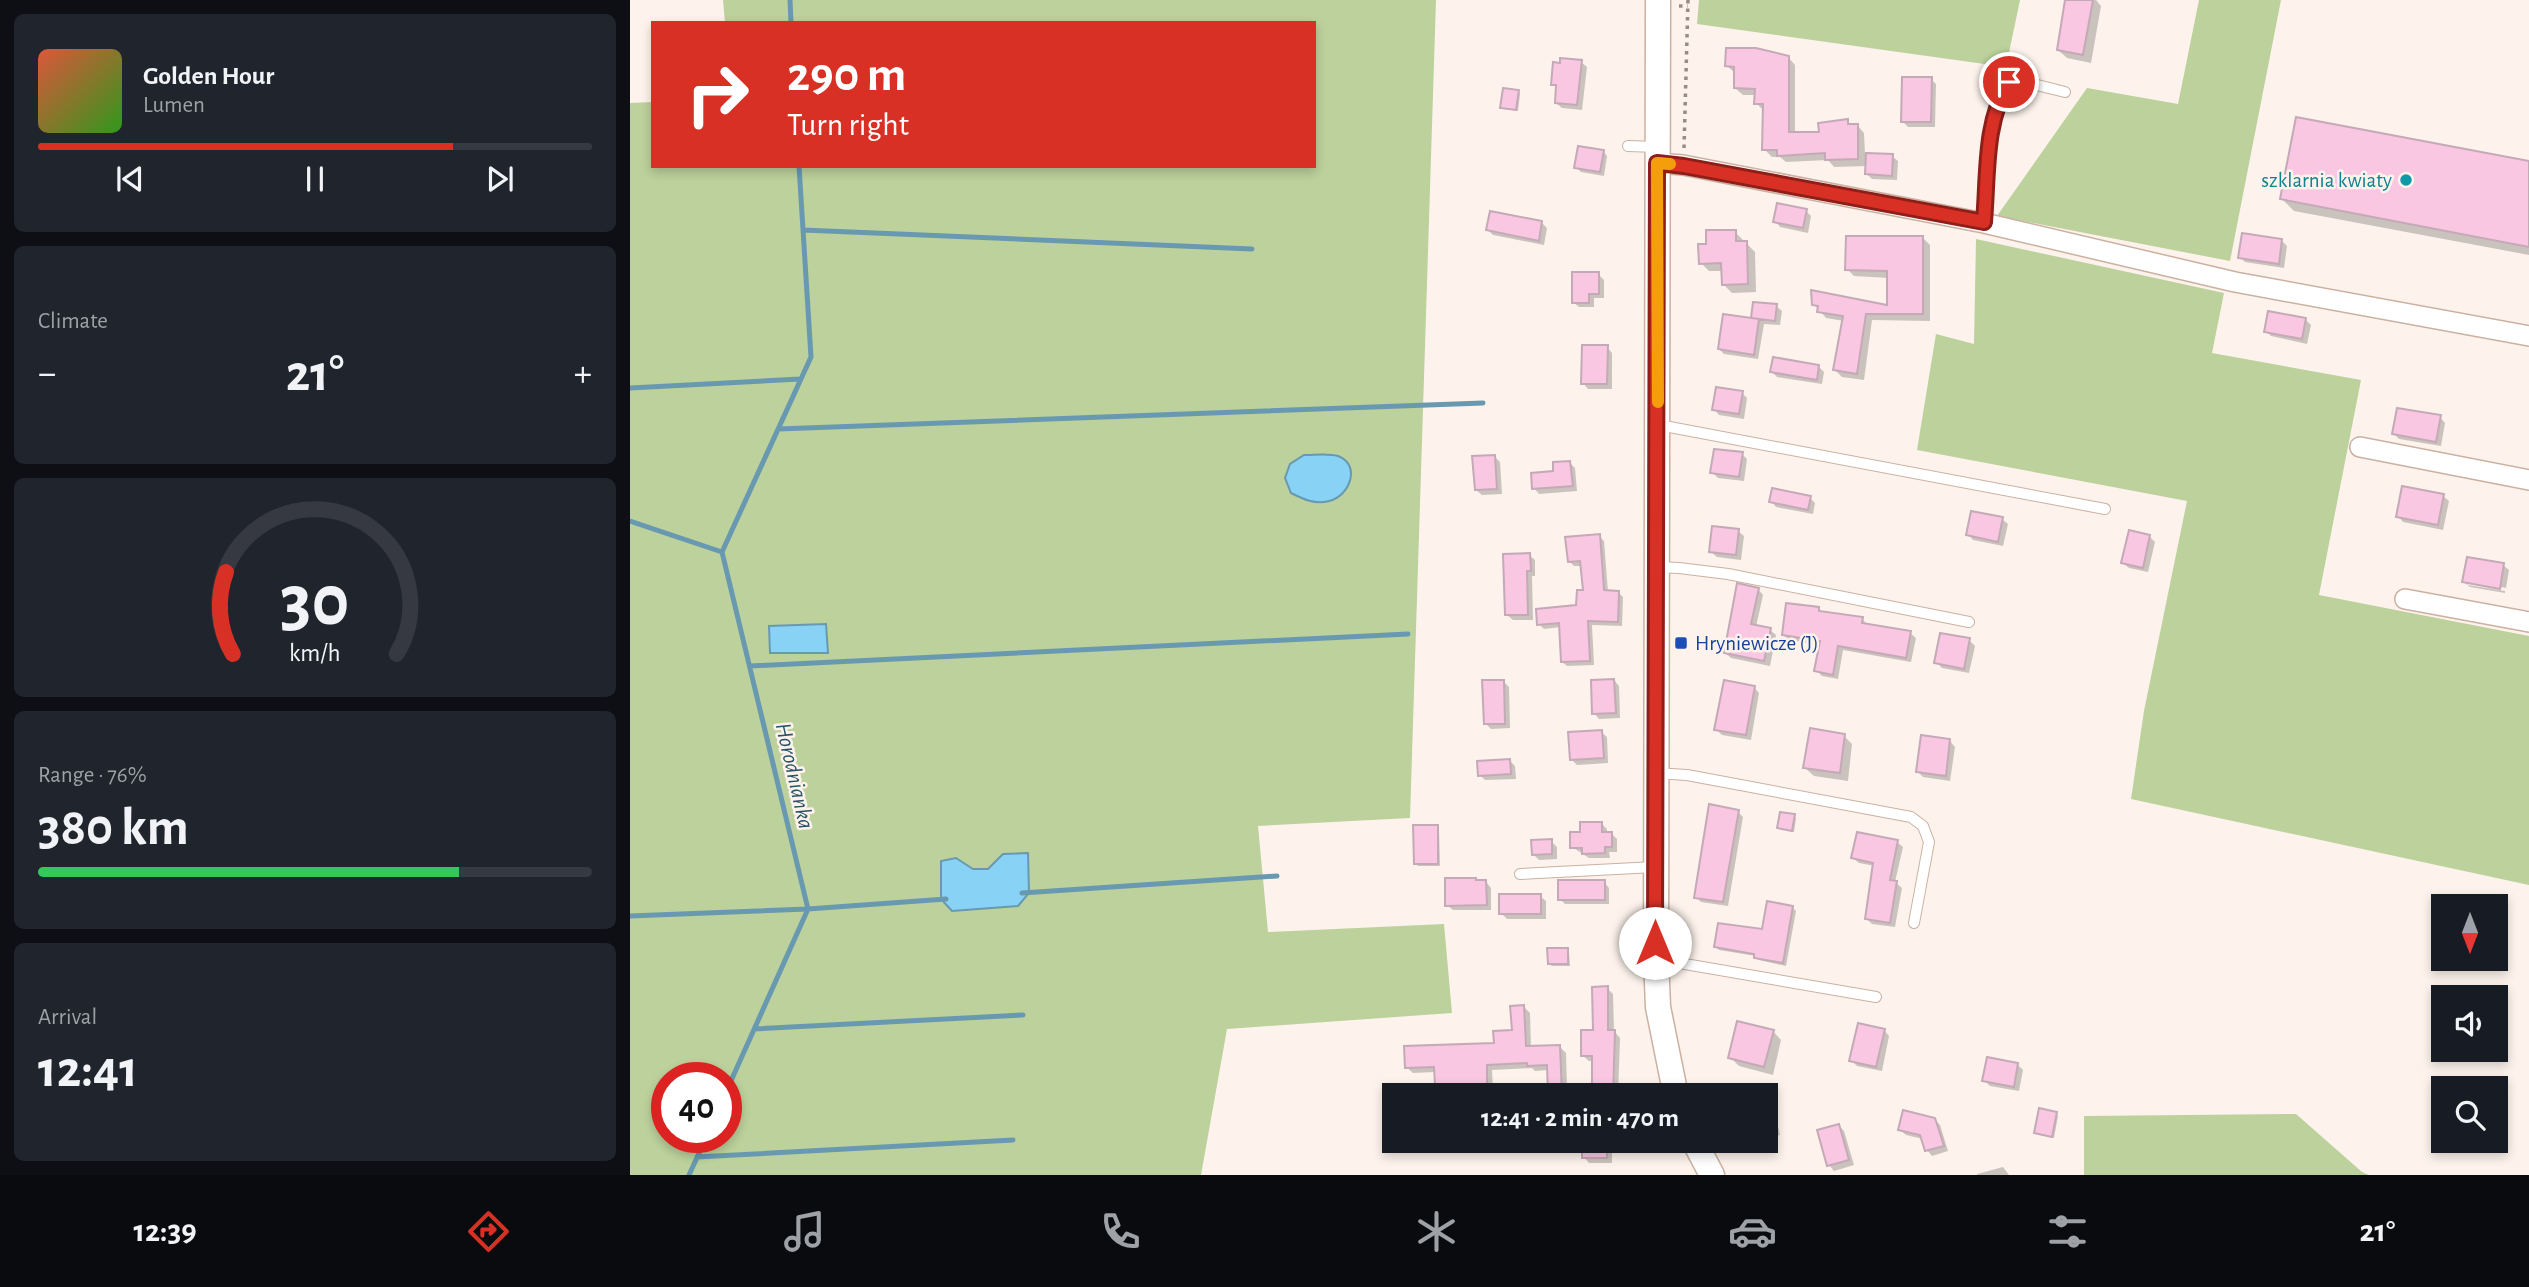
<!DOCTYPE html>
<html lang="en">
<head>
<meta charset="utf-8">
<style>
  :root { --surface:#171b24; --page:#20242c; --text:#f1f3f6; --muted:#9ea1a6; --line:#363941; --accent:#d93025 }
  body { margin:0; font-family:"Alegreya Sans",sans-serif; background:var(--page); color:var(--text); height:100vh; display:flex; flex-direction:column; font-size:26px; white-space:nowrap }
  * { box-sizing:border-box; margin:0 }
  p { font-size:23px; color:var(--muted) }
  .icon { flex:none; width:38px; height:38px; fill:none; stroke:currentColor; stroke-width:2; stroke-linecap:round; stroke-linejoin:round }
  .map { position:relative; flex:1; overflow:hidden }
  .side { display:flex; flex-direction:column; gap:14px; padding:14px; background:#0d0f14; width:630px }
  .side>* { flex:none }
  .banner { position:absolute; left:21px; top:21px; width:665px; height:147px; border-radius:0px; box-shadow:0 4px 10px #0003; background:#d93025; color:#fff; overflow:hidden }
  .needle { width:46px; rotate:180deg }
  .fabs { position:absolute; left:1801px; top:894px; display:grid; gap:14px }
  .fabs a { display:grid; place-items:center; width:77px; height:77px; border-radius:0px; background:var(--surface); box-shadow:0 4px 10px #0003; font-size:35px }
  .speed { position:absolute; left:21px; top:1062px; display:flex; gap:14px; font-size:35px; font-weight:700; text-align:center }
  .speed>* { display:grid; place-content:center; width:91px; height:91px; border-radius:50%; background:var(--surface); box-shadow:0 4px 10px #0003; line-height:1 }
  .speed .limit { border:10px solid #d22; background:#fff; color:#111 }
  .pin { position:absolute; display:grid; place-items:center; width:60px; height:60px; color:#fff; margin:-30px; border:4px solid #fff; border-radius:50%; box-shadow:0 2px 7px #0007 }
  .me { position:absolute; width:77px; margin:-38px; rotate:0deg; stroke-linejoin:round; filter:drop-shadow(0 0 5px #0008) }
  .turn { display:flex; align-items:center; gap:24px; height:147px; padding:0 21px; font-size:32px }
  .turn .icon { width:91px; height:91px; stroke-width:2.5 }
  .turn b { display:block; font-size:49px; line-height:60px }
  .big { font-size:52px; font-weight:700; line-height:1.1 }
  .side .card { flex:1; display:flex; flex-direction:column; justify-content:center; gap:10px; min-width:0; padding:0 24px; border-radius:10px; background:var(--page) }
  .side .dial { align-items:center; gap:0 }
  .dial svg { height:182px; overflow:visible; fill:none; stroke:var(--line); stroke-width:7; stroke-linecap:round; text-anchor:middle }
  .dial text { fill:var(--text); stroke:none }
  .song { display:flex; align-items:center; gap:21px }
  .cover { width:84px; height:84px; border-radius:10px; background:linear-gradient(135deg,hsl(10 70% 55%),hsl(110 70% 35%)) }
  .played { height:7px; border-radius:4px; background:linear-gradient(90deg,var(--accent) 75%,var(--line) 75%) }
  .keys { display:flex; justify-content:space-around; direction:ltr }
  .heat { display:flex; justify-content:space-between; align-items:center; font-size:38px; direction:ltr }
  .charge { height:10px; border-radius:5px; background:linear-gradient(90deg,#34c759 76%,var(--line) 0) }
  .trip { position:absolute; left:752px; top:1083px; width:396px; height:70px; border-radius:0px; background:var(--surface); box-shadow:0 4px 10px #0003; font-weight:700; line-height:70px; text-align:center }
  .dock { display:flex; height:112px; justify-content:space-around; align-items:center; background:#090b0e; color:var(--muted) }
  .dock .icon { width:49px; height:49px }
  .dock .current { color:var(--accent) }
  .dock b { font-size:32px; color:var(--text) }
  main { display:flex; flex:1; min-height:0 }
  .map>svg:first-child { display:block }
  .green { fill:#bcd19c; fill-rule:evenodd }
  .water { fill:#88d2f6; stroke:#6899b0; stroke-width:2 }
  .shadow { fill:#0003 }
  .lines { fill:none; stroke-linecap:round; stroke-linejoin:round }
  .stream { stroke:#6899b0; stroke-width:5 }
  .building { fill:#fac7e2; stroke:#c4a9b7; stroke-width:2 }
  .service-casing { stroke:#cab1a1; stroke-width:12 }
  .minor-casing { stroke:#cab1a1; stroke-width:22 }
  .tertiary-casing { stroke:#cab1a1; stroke-width:27 }
  .path { stroke:#968c86; stroke-width:3.5; stroke-dasharray:3.5 5; stroke-linecap:butt }
  .service { stroke:#fff; stroke-width:10 }
  .minor { stroke:#fff; stroke-width:19 }
  .tertiary { stroke:#fff; stroke-width:24 }
  .route-casing { stroke:#8d1f18; stroke-width:18 }
  .route { stroke:#d93025; stroke-width:12 }
  .slow { stroke:#f59e0b; stroke-width:12 }
  .culture-dot { fill:#0f9aa8; stroke:#fdf3ec; stroke-width:2.5 }
  .transit-dot { fill:#1a4fb4; stroke:#fdf3ec; stroke-width:2.5 }
  .labels { text-anchor:middle; dominant-baseline:central; stroke-width:5; stroke-linejoin:round; paint-order:stroke }
  .culture-label { font-size:21px; fill:#0d838f; stroke:#fdf3ec; text-anchor:end }
  .transit-label { font-size:21px; fill:#164399; stroke:#fdf3ec; text-anchor:start }
  .water-label { font-size:23px; font-style:italic; fill:#295366; stroke:#fdf3ec }
</style>
</head>
<body>
<main>
<section class="side">
<div class="card">
<div class="song"><i class="cover"></i><div><b>Golden Hour</b><p>Lumen</p></div></div>
<div class="played"></div>
<div class="keys"><svg class="icon" aria-label="previous" viewBox="0 0 24 24"><path d="M18 5L8 12l10 7zM5 5v14"/></svg><svg class="icon" aria-label="pause" viewBox="0 0 24 24"><path d="M8 5v14M16 5v14"/></svg><svg class="icon" aria-label="next" viewBox="0 0 24 24"><path d="M6 5l10 7-10 7zM19 5v14"/></svg></div>
</div>
<div class="card"><p>Climate</p>
<div class="heat"><a>−</a><b class="big">21°</b><a>+</a></div>
</div>
<div class="card dial"><svg viewBox="0 0 100 80">
<path d="M14 69A42 42 0 1 1 86 69"/>
<path d="M14 69A42 42 0 0 1 11 33" stroke="#d93025"/>
<text x="50" y="56" font-size="32" font-weight="700">30</text>
<text x="50" y="72" font-size="11">km/h</text>
</svg></div>
<div class="card"><p>Range · 76%</p><b class="big">380 km</b><div class="charge"></div></div>
<div class="card"><p>Arrival</p><b class="big">12:41</b></div>
</section>
<div class="map">
<svg width="1899" height="1175" viewBox="0 0 1899 1175">
  <rect width="100%" height="100%" fill="#fdf3ec"/>
  <path class="green" d="M93 0H806L780 818 628 826 638 932 814 924 822 1013 597 1029 571 1175H0V103L23 102V166H684V23H95ZM37 1078H96V1138H37Z
    M1069 0H1390L1376 67 1067 24Z
    M1569 0H1651L1600 261 1367 216 1457 88 1548 104Z
    M1346 239 1594 293 1582 353 1731 380 1689 595 1899 636V885L1501 799 1514 711 1557 501 1287 450 1306 334 1344 344Z
    M1666 1114 1732 1172 1739 1175H1454V1116Z"/>
  <path class="water" d="M674 455C684 455 699 453 708 456 732 465 719 497 699 501 685 505 673 499 661 493L655 478 660 464Z
    M196 624 198 653H140L139 626Z
    M398 853 399 893 388 906 322 911 311 899V861L326 858 343 869H358L373 854Z"/>
  <path class="shadow" d="M1437 0H1466L1471 6 1461 63 1437 58 1428 50Z
    M1158 57 1165 65V134H1190L1217 121 1221 125H1227L1234 133 1235 154 1262 156 1268 161 1267 180 1242 179 1237 174V166L1204 167 1198 160 1156 162 1150 157H1142L1134 149V111L1126 103V95H1113L1105 88V73L1097 66Z
    M951 62 957 67 952 110 932 108 926 103 928 89 923 84Z
    M1301 79 1306 84 1305 127H1278L1272 121Z
    M888 92 890 94 888 111 875 109 872 107Z
    M973 151 977 156 974 176 951 172 946 167Z
    M1899 163V255L1664 211 1652 199Z
    M1176 211 1181 216 1178 233 1150 227 1145 221Z
    M912 223 917 228 914 245 863 235 858 230Z
    M1105 232 1125 252 1126 292 1102 293 1093 284V271H1079L1071 263Z
    M1293 238 1300 245V321L1242 320 1234 380 1212 377 1205 370 1214 321 1196 318 1184 304 1259 307V278L1224 276 1217 269Z
    M1652 241 1657 246 1654 268 1615 262 1610 257Z
    M968 274 974 280V298H964V307H949L943 302Z
    M1146 306 1152 311 1150 325 1134 324 1128 359 1094 354 1089 349 1122 320Z
    M1676 320 1681 325 1677 344 1641 336 1636 331Z
    M977 347 982 353V389H958L953 383Z
    M1188 366 1194 372 1192 384 1147 377 1142 372Z
    M1112 393 1117 398 1114 419 1089 415 1084 409Z
    M1810 417 1815 423 1811 446 1769 439 1764 434Z
    M1112 454 1117 459 1114 481 1088 478 1082 472Z
    M865 457 870 462 872 494 852 495 846 490Z
    M940 463 945 468 947 491 909 494 904 488Z
    M1813 496 1819 501 1813 530 1773 522 1768 516Z
    M1180 498 1185 503 1183 514 1146 507 1141 501Z
    M1372 519 1378 524 1373 546 1343 540 1338 534Z
    M1108 531 1114 536 1111 560 1087 557 1081 552Z
    M969 536 974 541 978 592H988L993 597 992 626 962 625 964 665 937 666 932 662 931 627 914 629 909 624 948 606 955 592 952 566H944L939 561Z
    M1519 536 1525 542 1518 572 1499 568 1493 563Z
    M899 555 905 560V576H902L903 620H883L877 615Z
    M1873 565 1879 570 1876 588 1838 581V585L1875 591V593L1840 587 1834 582Z
    M1128 589 1133 595 1126 627 1140 630 1146 635 1140 666 1101 658 1095 653Z
    M1189 609 1193 613 1232 619 1237 624 1280 633 1286 638 1281 662 1213 650 1208 679 1192 676 1186 670 1191 645 1159 640 1153 635Z
    M1339 640 1345 646 1339 673 1312 668 1306 662Z
    M984 680 989 686 990 718 969 719 964 713Z
    M873 681 879 687 880 728 861 729 856 724Z
    M1124 687 1129 693 1121 740 1092 735 1086 729Z
    M971 732 977 737 978 763 947 765 941 759Z
    M1214 736 1222 744 1218 781 1184 776 1175 768Z
    M1320 741 1325 747 1320 781 1293 777 1288 772Z
    M880 761 885 766 886 779 855 780 850 775Z
    M1108 812 1113 817 1098 906 1071 902 1066 897Z
    M1164 816 1166 818 1164 832 1149 828Z
    M971 823 977 829V834L981 833 987 839V852H979L980 858H959L942 847 952 833Z
    M807 826 809 829 810 866H788L786 864Z
    M921 841 927 847V859L909 860 903 854Z
    M1267 842 1273 847 1265 882 1272 888 1265 927 1242 924 1236 918 1245 866 1229 863 1223 858Z
    M848 882H856L861 888V910H823L817 905Z
    M974 882 979 888V904H935L930 899Z
    M910 896 916 901V919H877L871 913Z
    M1162 907 1166 911 1156 966 1129 960 1126 956 1089 950 1086 947 1134 931Z
    M937 950 939 952 940 966H922L919 964Z
    M977 988 983 994 984 1031 990 1038 988 1096H920L919 1070 905 1071 902 1068 862 1070 863 1091 812 1093 806 1087V1072L783 1073 776 1067 866 1045 883 1032 894 1007 900 1013 901 1048 929 1046 936 1053 937 1090 964 1089V1061H959L952 1055 964 1032Z
    M1254 1030 1259 1036 1252 1071 1227 1066 1221 1060Z
    M1143 1031 1151 1040 1143 1075 1109 1066 1100 1057Z
    M1388 1065 1393 1070 1389 1091 1360 1086 1354 1080Z
    M1132 1085 1140 1093 1150 1135 1136 1138V1096H1103L1102 1091Z
    M1426 1114 1428 1116 1424 1138 1408 1134 1406 1132Z
    M1304 1119 1310 1125 1318 1151 1302 1156 1297 1150 1293 1139 1276 1135 1270 1130Z
    M1208 1125 1214 1131 1224 1165 1204 1171 1199 1165Z
    M976 1141 982 1147V1163H959L954 1157Z
    M1373 1167 1379 1175H1347V1174Z"/>
  <g class="lines">
    <path class="stream" d="M160 0 161 23
      M173 230 622 249
      M0 388 170 379
      M148 429 853 403
      M0 521 92 552 178 909 96 1092
      M92 552 181 357 169 166
      M120 666 778 634
      M392 893 647 876
      M0 916 178 909 316 899
      M124 1029 393 1015
      M67 1157 383 1140
      M59 1175 76 1138"/>
  </g>
  <path class="building" d="M1435 0H1463L1453 55 1427 50Z
    M1096 48H1126L1159 56V132H1189L1188 123 1218 119V124H1228V159L1195 160V153L1147 156V150H1132L1133 104H1124L1125 89 1104 88V67L1095 66Z
    M930 58 952 60 947 105 925 103 926 85H921L923 62 930 63Z
    M1272 77H1302L1301 122H1271Z
    M873 88 889 90 886 110 870 108Z
    M1666 117 1899 161V247L1650 199Z
    M948 146 974 150 970 172 944 168Z
    M1236 153 1263 154 1262 176 1235 174Z
    M1147 203 1177 209 1173 228 1143 222Z
    M860 211 912 221 909 241 856 230Z
    M1076 230H1106V241H1117L1118 284 1092 285 1091 263 1069 264 1068 244H1076Z
    M1612 233 1652 239 1649 264 1608 258Z
    M1216 236H1293V314H1236L1227 374 1203 370 1213 316 1187 312 1188 306 1182 305 1181 290 1257 305V271L1215 270Z
    M942 272H969V294H959V303H942Z
    M1123 302 1147 304 1145 321 1121 318Z
    M1638 311 1676 318 1672 339 1634 332Z
    M1093 314 1129 319 1124 355 1088 349Z
    M952 345H978L977 384H951Z
    M1143 357 1189 365 1187 380 1140 372Z
    M1086 387 1113 391 1109 414 1082 410Z
    M1767 408 1811 415 1806 442 1762 434Z
    M1084 449 1113 452 1109 477 1080 473Z
    M865 455 867 489 845 490 842 456Z
    M940 461 943 486 902 489 901 473 923 471V462Z
    M1772 486 1814 494 1808 525 1766 517Z
    M1142 488 1181 496 1178 510 1139 502Z
    M1341 511 1373 517 1368 542 1336 535Z
    M1082 526 1109 529 1106 555 1079 552Z
    M1499 530 1520 535 1513 568 1491 563Z
    M970 534 974 590 989 591 988 622 958 621 960 661 931 662 929 623 907 625 906 609 946 605 947 590H953L950 561 938 562 935 537Z
    M900 553 901 571H897L898 615H875L873 554Z
    M1837 557 1874 563 1870 589 1832 582Z
    M1107 583 1129 588 1121 624 1141 628 1134 661 1094 653Z
    M1156 603 1189 607V611L1233 617 1232 623 1281 631 1276 658 1208 646 1203 675 1184 671 1190 641 1152 635Z
    M1310 633 1340 638 1334 669 1304 663Z
    M984 679 986 713 962 714 961 680Z
    M852 680H874L875 724H854Z
    M1094 680 1125 686 1116 735 1084 730Z
    M1180 728 1215 734 1210 773 1173 768Z
    M972 730 974 758 940 760 938 732Z
    M1291 735 1320 739 1316 776 1286 772Z
    M880 759 881 774 848 776 847 761Z
    M1079 804 1109 810 1093 902 1064 898Z
    M1150 812 1165 814 1162 831 1147 828Z
    M950 822H972V832H982V847H975V853L952 854V848H940V832H950Z
    M783 825H808V864H784Z
    M1227 832 1268 840 1260 880 1267 881 1260 923 1235 919 1243 863 1221 858Z
    M922 839V854L902 855 901 840Z
    M815 878H846V880H856L857 905 815 906Z
    M928 880H975V900H928Z
    M869 894H911V914H869Z
    M1137 901 1163 906 1153 963 1124 958V954L1084 947 1088 923 1132 929Z
    M917 948H938V964H918Z
    M978 986V1030H985L983 1096H962V1056H951V1030H963L962 987Z
    M894 1005 896 1046 930 1045 932 1096H918L917 1065 897 1066V1063L857 1065V1085L805 1087 804 1067 775 1068 774 1046 864 1043 863 1031 882 1030 880 1006Z
    M1107 1021 1144 1030 1134 1067 1098 1058Z
    M1228 1023 1255 1029 1246 1067 1219 1061Z
    M1357 1057 1388 1063 1384 1087 1352 1081Z
    M1409 1108 1427 1112 1422 1137 1404 1133Z
    M1273 1110 1305 1118 1314 1146 1295 1151 1290 1135 1268 1130Z
    M1209 1124 1219 1160 1197 1166 1187 1130Z
    M952 1141H977V1158H952Z"/>
  <g class="lines">
    <defs>
      <path id="service" d="M998 146 1027 147
        M1354 223C1358 176 1353 122 1379 82L1399 83 1435 92
        M1029 425 1475 509
        M1026 567 1049 568 1098 574 1339 622
        M1025 773 1057 775 1281 817 1293 826 1299 842 1284 923
        M890 874 1025 867
        M1026 959 1246 997"/>
      <path id="minor" d="M1027 163 1053 165 1354 223 1605 282 1899 336
        M1730 447 1899 480
        M1775 599 1899 622"/>
      <path id="tertiary" d="M1028 0 1026 959 1028 1007 1046 1096
        M1064 1141 1082 1175"/>
    </defs>
    <use href="#service" class="service-casing"/>
    <use href="#minor" class="minor-casing"/>
    <use href="#tertiary" class="tertiary-casing"/>
    <path class="path" d="M1049 6H1058
      M1054 148 1058 0"/>
    <use href="#service" class="service"/>
    <use href="#minor" class="minor"/>
    <use href="#tertiary" class="tertiary"/>
  </g>
  <g class="lines">
    <defs>
      <path id="route" d="M1025 943 1027 163 1054 166 1354 222C1358 176 1354 122 1379 82"/>
    </defs>
    <use href="#route" class="route-casing"/>
    <use href="#route" class="route"/>
    <path class="slow" d="M1028 402 1027 163 1040 164"/>
  </g>
  <circle class="culture-dot" cx="1776" cy="180" r="7"/>
  <rect class="transit-dot" x="1044" y="636" width="14" height="14" rx="3.5"/>
  <g class="labels">
    <g class="culture-label">
      <text x="1762" y="180">szklarnia kwiaty</text>
    </g>
    <g class="transit-label">
      <text x="1065" y="643">Hryniewicze (J)</text>
    </g>
    <g class="water-label">
      <text transform="translate(164 776) rotate(77)">Horodnianka</text>
    </g>
  </g>
</svg>
<div class="fabs">
<a><svg class="needle" viewBox="-14 -14 28 28"><path d="M0-13l5 13h-10z" fill="#e53935"/><path d="M0 13l5-13h-10z" fill="#9ea1a6"/></svg></a>
<a><svg class="icon" aria-label="sound" viewBox="0 0 24 24"><path d="M4 9h4l5-4v14l-5-4H4zM17 9q2 3 0 6"/></svg></a>
<a><svg class="icon" aria-label="search" viewBox="0 0 24 24"><circle cx="10" cy="10" r="6"/><path d="M15 15l6 6"/></svg></a>
</div>
<div class="speed"><div class="limit">40</div></div>
<div class="pin" style="left:1379px;top:82px;background:#d93025"><svg class="icon" aria-label="arrive" viewBox="0 0 24 24"><path d="M6 21V4h12l-3 4 3 4H6"/></svg></div>
<svg class="me" style="left:1025px;top:943px" viewBox="-20 -20 40 40"><circle r="19" fill="#fff"/><path d="M0-13L10 11 0 6-10 11z" fill="#d93025"/></svg>
<div class="trip">12:41 · 2 min · 470 m</div>
<div class="banner">
<div class="turn"><svg class="icon" aria-label="right" viewBox="0 0 24 24"><path d="M7 20v-9h11M14 6l5 5-5 5"/></svg><div><b>290 m</b>Turn right</div></div>
</div>
</div>
</main>
<nav class="dock">
<b>12:39</b>
<svg class="icon current" aria-label="directions" viewBox="0 0 24 24"><path d="M12 3l9 9-9 9-9-9zM9 14v-3h6M13 9l2 2-2 2"/></svg>
<svg class="icon" aria-label="music" viewBox="0 0 24 24"><path d="M9 18V5l10-2v13"/><circle cx="6" cy="18" r="3"/><circle cx="16" cy="16" r="3"/></svg>
<svg class="icon" aria-label="phone" viewBox="0 0 24 24"><path d="M5 4h4l2 5-3 2q2 4 5 5l2-3 5 2v4C11 20 4 13 5 4z"/></svg>
<svg class="icon" aria-label="climate" viewBox="0 0 24 24"><path d="M12 3v18M4 7l16 10M4 17L20 7"/></svg>
<svg class="icon" aria-label="car" viewBox="0 0 24 24"><path d="M5 17H2v-5l4-1 3-4h7l3 4 3 1v5h-3M9 17h6M6 11h13"/><circle cx="7" cy="17" r="2"/><circle cx="17" cy="17" r="2"/></svg>
<svg class="icon" aria-label="filters" viewBox="0 0 24 24"><path d="M4 7h16M4 17h16"/><circle cx="9" cy="7" r="2"/><circle cx="15" cy="17" r="2"/></svg>
<b>21°</b>
</nav>
</body>
</html>
